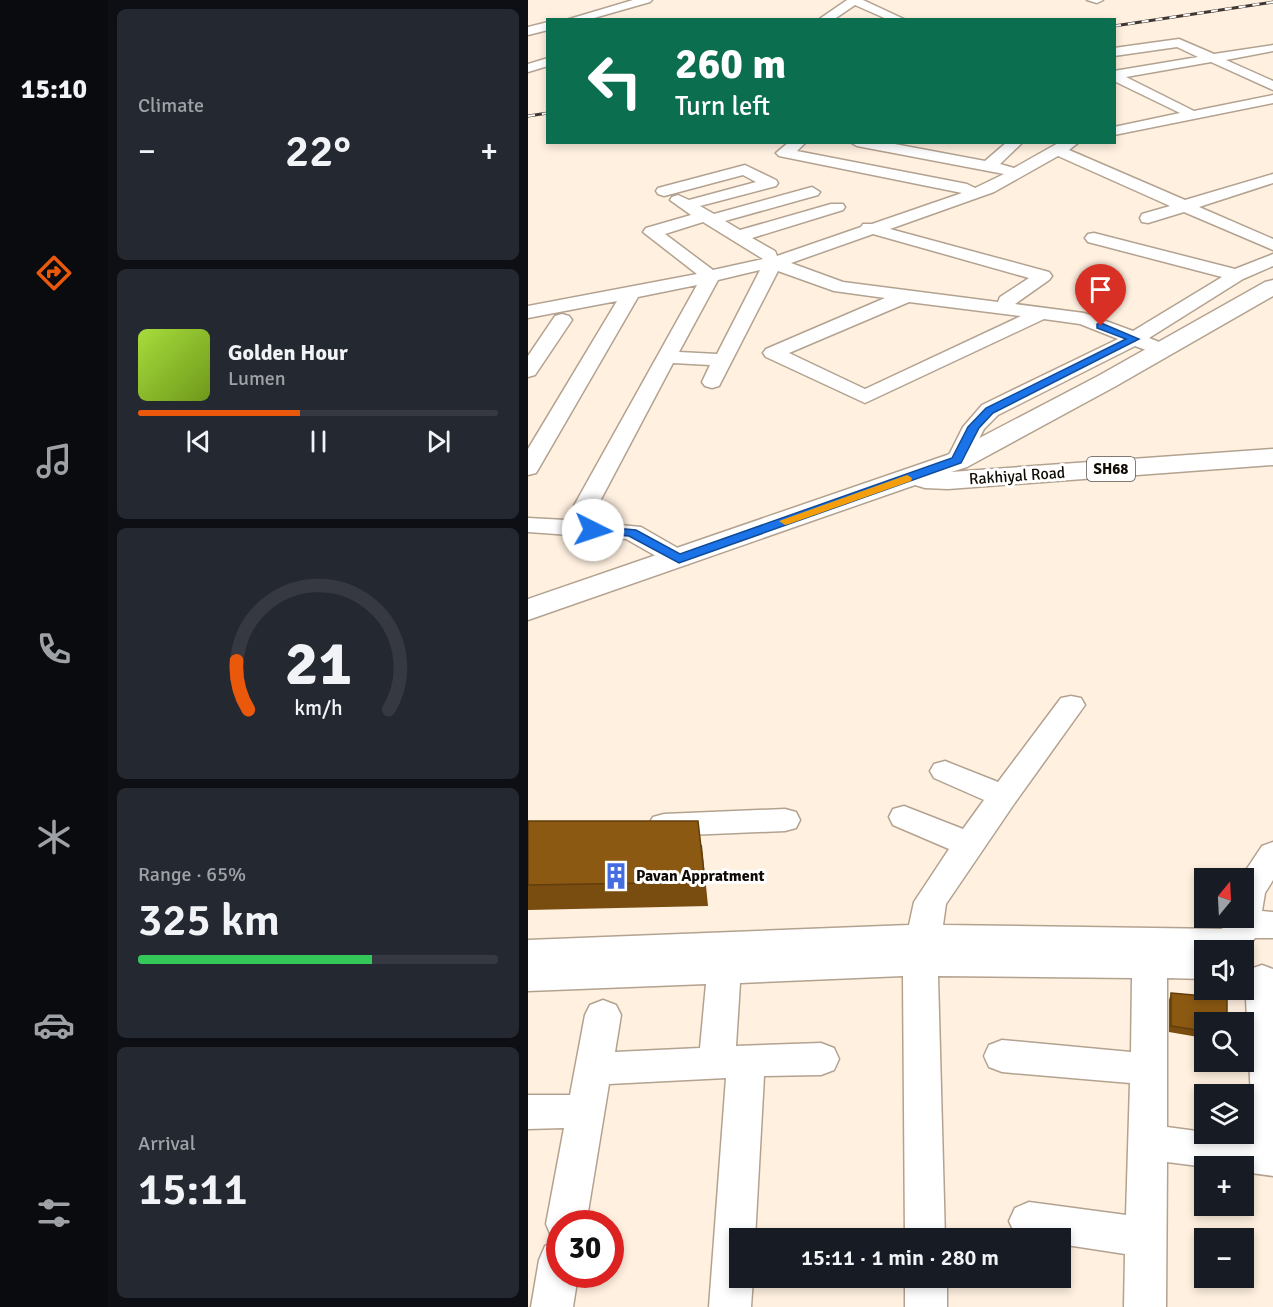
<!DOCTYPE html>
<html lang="en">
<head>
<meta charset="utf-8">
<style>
  :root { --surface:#171b24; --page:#242831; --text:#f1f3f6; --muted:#9ea1a6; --line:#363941; --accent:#ea580c }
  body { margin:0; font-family:Signika,sans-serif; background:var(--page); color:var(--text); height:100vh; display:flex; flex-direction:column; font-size:22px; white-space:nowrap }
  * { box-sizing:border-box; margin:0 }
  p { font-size:20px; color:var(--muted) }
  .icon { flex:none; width:33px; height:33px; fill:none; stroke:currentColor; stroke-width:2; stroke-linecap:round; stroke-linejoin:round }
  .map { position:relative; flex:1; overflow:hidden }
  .details { display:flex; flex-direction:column; gap:9px; padding:9px; background:#0d0f14; width:420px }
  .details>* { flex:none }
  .guide { position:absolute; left:18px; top:18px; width:570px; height:126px; border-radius:0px; box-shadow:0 3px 9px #0003; background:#0b6e4f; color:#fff; overflow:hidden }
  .needle { width:39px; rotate:18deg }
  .tools { position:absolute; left:666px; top:868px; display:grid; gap:12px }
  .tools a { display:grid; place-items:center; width:60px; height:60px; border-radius:0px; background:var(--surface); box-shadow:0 3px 9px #0003; font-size:30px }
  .speed { position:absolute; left:18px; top:1210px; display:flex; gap:12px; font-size:30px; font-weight:700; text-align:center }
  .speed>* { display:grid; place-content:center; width:78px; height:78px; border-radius:50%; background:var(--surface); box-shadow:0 3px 9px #0003; line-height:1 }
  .speed .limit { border:9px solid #d22; background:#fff; color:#111 }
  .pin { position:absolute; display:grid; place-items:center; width:51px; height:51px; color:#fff; margin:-62px -26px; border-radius:50% 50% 50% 0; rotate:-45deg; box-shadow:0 0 6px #0007 }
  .pin .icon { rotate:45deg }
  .me { position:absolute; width:66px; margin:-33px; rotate:94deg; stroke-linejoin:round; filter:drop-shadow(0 0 4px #0008) }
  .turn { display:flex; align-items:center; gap:21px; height:126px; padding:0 30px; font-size:27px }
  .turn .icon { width:78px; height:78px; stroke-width:2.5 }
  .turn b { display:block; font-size:42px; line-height:51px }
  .big { font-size:45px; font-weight:600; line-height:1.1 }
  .details .card { flex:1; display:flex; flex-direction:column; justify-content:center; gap:9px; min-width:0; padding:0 21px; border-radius:9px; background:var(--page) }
  .details .dial { align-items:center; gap:0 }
  .dial svg { height:156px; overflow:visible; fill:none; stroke:var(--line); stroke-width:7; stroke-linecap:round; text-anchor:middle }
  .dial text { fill:var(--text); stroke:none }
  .song { display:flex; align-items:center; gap:18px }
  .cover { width:72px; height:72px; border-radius:9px; background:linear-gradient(135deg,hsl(80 70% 55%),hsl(80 70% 35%)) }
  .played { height:6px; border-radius:3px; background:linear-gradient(90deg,var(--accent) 45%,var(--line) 45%) }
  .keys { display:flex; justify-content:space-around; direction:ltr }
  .heat { display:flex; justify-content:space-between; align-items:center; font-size:33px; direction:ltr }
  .charge { height:9px; border-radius:4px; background:linear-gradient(90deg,#34c759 65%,var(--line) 0) }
  .trip { position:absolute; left:201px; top:1228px; width:342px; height:60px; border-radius:0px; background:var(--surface); box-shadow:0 3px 9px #0003; font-weight:600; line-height:60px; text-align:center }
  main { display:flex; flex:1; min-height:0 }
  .dock { display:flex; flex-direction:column; width:108px; justify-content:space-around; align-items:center; background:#090b0e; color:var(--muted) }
  .dock .icon { width:42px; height:42px }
  .dock .on { color:var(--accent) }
  .dock b { font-size:27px; color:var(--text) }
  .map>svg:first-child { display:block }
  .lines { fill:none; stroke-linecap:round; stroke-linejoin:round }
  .minor-casing { stroke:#b3a290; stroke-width:3 }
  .major-casing { stroke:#b3a290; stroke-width:3 }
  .minor { fill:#fff; fill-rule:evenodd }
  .major { fill:#fff; fill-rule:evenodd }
  .rail-casing { stroke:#403830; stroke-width:3 }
  .rail { stroke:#fff; stroke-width:2; stroke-dasharray:7; stroke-linecap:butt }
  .wall { fill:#784d0f }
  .building { fill:#8b5912; stroke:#613e0d; stroke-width:1.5 }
  .route { fill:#1a73e8; stroke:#114b97; stroke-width:1.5 }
  .slow { fill:#f59e0b }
  .labels { text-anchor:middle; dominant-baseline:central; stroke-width:6; stroke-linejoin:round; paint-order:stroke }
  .shield { fill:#fff; stroke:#585450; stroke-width:1.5 }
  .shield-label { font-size:15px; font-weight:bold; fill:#110b05 }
  .street-label { font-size:16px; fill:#110b05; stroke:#fff }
  .poi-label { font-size:16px; font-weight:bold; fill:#110b05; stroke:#fff; text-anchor:start }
</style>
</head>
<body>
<main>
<nav class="dock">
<b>15:10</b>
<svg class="icon on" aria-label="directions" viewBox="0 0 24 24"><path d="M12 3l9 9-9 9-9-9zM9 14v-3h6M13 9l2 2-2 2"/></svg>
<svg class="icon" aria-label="music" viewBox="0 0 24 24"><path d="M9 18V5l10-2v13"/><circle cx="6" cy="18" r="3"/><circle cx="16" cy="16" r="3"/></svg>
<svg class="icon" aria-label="phone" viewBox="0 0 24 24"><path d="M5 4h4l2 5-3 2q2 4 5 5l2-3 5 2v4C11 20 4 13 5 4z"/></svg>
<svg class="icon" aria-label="climate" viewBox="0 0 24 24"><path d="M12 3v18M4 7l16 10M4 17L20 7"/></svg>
<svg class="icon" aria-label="car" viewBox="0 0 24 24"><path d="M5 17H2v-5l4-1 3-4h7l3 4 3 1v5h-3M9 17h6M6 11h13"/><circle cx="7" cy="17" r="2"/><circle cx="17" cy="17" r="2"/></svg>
<svg class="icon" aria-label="filters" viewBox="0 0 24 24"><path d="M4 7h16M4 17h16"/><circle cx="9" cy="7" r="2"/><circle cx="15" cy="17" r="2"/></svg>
</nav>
<section class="details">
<div class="card"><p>Climate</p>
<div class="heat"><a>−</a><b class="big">22°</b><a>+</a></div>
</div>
<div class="card">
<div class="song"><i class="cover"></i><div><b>Golden Hour</b><p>Lumen</p></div></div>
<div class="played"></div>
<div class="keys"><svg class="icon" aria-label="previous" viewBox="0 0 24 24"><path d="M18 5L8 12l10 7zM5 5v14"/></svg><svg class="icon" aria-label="pause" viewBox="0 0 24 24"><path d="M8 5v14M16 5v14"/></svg><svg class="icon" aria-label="next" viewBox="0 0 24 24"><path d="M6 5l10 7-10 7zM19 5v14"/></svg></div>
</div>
<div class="card dial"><svg viewBox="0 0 100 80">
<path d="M14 69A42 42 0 1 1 86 69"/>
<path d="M14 69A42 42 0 0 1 8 44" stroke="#ea580c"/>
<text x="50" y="56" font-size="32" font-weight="700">21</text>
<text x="50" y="72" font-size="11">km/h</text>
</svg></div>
<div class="card"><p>Range · 65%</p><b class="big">325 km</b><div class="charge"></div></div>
<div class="card"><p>Arrival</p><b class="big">15:11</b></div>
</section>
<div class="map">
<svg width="745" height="1307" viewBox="0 0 745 1307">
  <rect width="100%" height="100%" fill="#fff0e0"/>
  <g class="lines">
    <defs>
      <path id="minor" d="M105 0H124L122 2 59 20H38Z
        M319 0H335L378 20H361L327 5 305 20H290Z
        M559 0H575L569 3Z
        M20 22V30L0 35V27Z
        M651 39 686 54 745 45V51L698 60 745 81V90L683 62 598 77 666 111 745 95V103L586 135V127L652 113 586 81V71L670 57 649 47 586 56V48Z
        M20 58V66L0 72V64Z
        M261 142H278L269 151 439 184 447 188 476 174 329 146 322 142H356L457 161 479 142H495L472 164 486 168 532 142H551L541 150 657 200 745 174V183L671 207 745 239V250L656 212 620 223 614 222 612 218 614 214 642 206 530 156 466 192 362 229 521 272 524 276 521 280 487 304 556 313 605 331 694 277 560 242 557 238 560 234 566 233 707 269 745 254V266L715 279 621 338 639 345 642 349 639 353 632 355 607 346 470 415 456 429 437 466 429 468 421 466 418 461 435 427 454 405 590 339 552 324 516 319 337 403 238 357 235 353 238 349 357 298 306 291 250 271 191 386 184 388 177 386 174 382 182 365 145 363 61 522 113 527 160 554 163 559 160 564 151 566 142 564 98 539 0 532V518L38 520 169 285 110 297 11 468 8 473 0 475V449L89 301 0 318V306L169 274 115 232 118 228 163 215 142 200 144 197 150 195 161 200 228 182 215 175 136 196 130 194 128 191 130 188 217 165 248 180 250 183 248 186 172 206 186 214 284 187 292 192 290 195 197 221 212 230 303 204H315L317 207 315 210 224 238 247 251 249 256 333 227 335 224H344L434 193 251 156 248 153ZM175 222 235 259 185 270 137 234ZM345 234 501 278 472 297 470 302 315 282 263 263ZM232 270 189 354 151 352 190 280ZM381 302 493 316 337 389 261 353Z
        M34 314 41 316 44 320 7 375 0 377V356L27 316Z
        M543 696 553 698 557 705 486 804 418 904 415 925 694 929 700 918H716V879H712L734 846 745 842V880L737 893 734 911 745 912V938H727L716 952 676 951V979L639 978V1127L676 1132V1134L725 1138 717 979 722 969 734 965 745 969V1176L716 1172V1167H678L639 1162 638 1307H596L597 1254 532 1244V1239H498L487 1234 481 1221 487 1208 501 1202 598 1215 602 1083 474 1072 461 1067 456 1056 461 1045 474 1040 603 1052 604 978 410 976 417 1239H377L375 976 212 983 208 1046 293 1043 306 1048 311 1059 306 1070 293 1075 236 1076 227 1239H212V1278H225L223 1307H181L198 1078 81 1084 58 1224H32V1275H50L45 1307H3L11 1260 17 1246 31 1240 24 1238 18 1224 36 1128 0 1129V1095H42L57 1015 62 1005 75 1000 88 1005 93 1015 87 1052 172 1048 178 984 0 991V940L381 925 386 902 421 849 365 825 361 817 365 809 376 806 435 829 456 800 406 778 402 771 406 764 417 761 470 782 533 698Z
        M257 809 268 812 272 820 268 828 257 831 136 836 125 833 120 825 125 817 136 814Z
        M377 1278H419V1307H377Z"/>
      <path id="major" d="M745 280V296L588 386 439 467 423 472 745 449V465L420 489 397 488 387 485 0 620V599L419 455 570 376 737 282Z"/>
    </defs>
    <use href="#minor" class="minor-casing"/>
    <use href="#major" class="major-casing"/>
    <use href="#minor" class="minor"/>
    <use href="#major" class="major"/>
    <defs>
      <path id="rail" d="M586 26 745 2
        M0 116 20 113"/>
    </defs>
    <use href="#rail" class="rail-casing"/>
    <use href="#rail" class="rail"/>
  </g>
  <path class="wall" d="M0 821 174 845 180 906 0 910Z
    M643 993 676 1023V1038L641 1032V1000Z"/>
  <path class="building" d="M0 821H170L177 882 0 885Z
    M643 993 699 998V1023H676V1031L643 1026Z"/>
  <path class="route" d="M573 323 611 339 465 413 451 428 433 463 151 563 101 536 65 533 59 530 65 526 108 530 152 554 424 458 440 427 458 408 598 339 569 328V324Z"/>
  <path class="slow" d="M379 475 384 478 383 481 261 524 257 525 251 521Z"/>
  <defs>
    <symbol id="building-bare" viewBox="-9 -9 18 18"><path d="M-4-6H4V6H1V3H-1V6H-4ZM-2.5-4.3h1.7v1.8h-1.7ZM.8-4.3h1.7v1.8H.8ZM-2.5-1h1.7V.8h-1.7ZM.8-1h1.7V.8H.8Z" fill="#466ddf" stroke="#fff" stroke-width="2.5" paint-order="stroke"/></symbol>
  </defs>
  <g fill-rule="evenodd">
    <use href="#building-bare" x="69" y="857" width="38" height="38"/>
  </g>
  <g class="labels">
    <rect class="shield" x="559" y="457" width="48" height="24" rx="4.5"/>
    <g class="shield-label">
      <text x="583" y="469">SH68</text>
    </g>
    <g class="street-label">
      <text transform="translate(489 476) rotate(-4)">Rakhiyal Road</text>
    </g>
    <g class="poi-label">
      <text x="108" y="876">Pavan Appratment</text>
    </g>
  </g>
</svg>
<div class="tools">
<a><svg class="needle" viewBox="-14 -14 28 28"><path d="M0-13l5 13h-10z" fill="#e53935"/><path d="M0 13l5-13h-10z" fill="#9ea1a6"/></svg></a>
<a><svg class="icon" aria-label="sound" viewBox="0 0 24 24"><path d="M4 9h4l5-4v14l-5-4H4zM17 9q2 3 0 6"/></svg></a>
<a><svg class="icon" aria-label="search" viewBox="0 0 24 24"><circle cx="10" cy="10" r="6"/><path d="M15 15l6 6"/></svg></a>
<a><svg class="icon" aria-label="layers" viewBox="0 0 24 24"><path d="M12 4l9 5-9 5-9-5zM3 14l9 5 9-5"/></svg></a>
<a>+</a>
<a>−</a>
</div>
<div class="speed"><div class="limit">30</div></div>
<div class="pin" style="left:573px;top:326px;background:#d93025"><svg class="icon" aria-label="arrive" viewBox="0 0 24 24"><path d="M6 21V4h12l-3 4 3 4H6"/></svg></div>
<svg class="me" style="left:65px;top:530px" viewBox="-20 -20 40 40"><circle r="19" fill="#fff"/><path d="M0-13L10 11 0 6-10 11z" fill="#1a73e8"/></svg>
<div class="trip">15:11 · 1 min · 280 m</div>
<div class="guide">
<div class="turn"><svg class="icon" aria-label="left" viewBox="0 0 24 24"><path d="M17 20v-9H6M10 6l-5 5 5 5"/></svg><div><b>260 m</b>Turn left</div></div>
</div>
</div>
</main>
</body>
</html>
